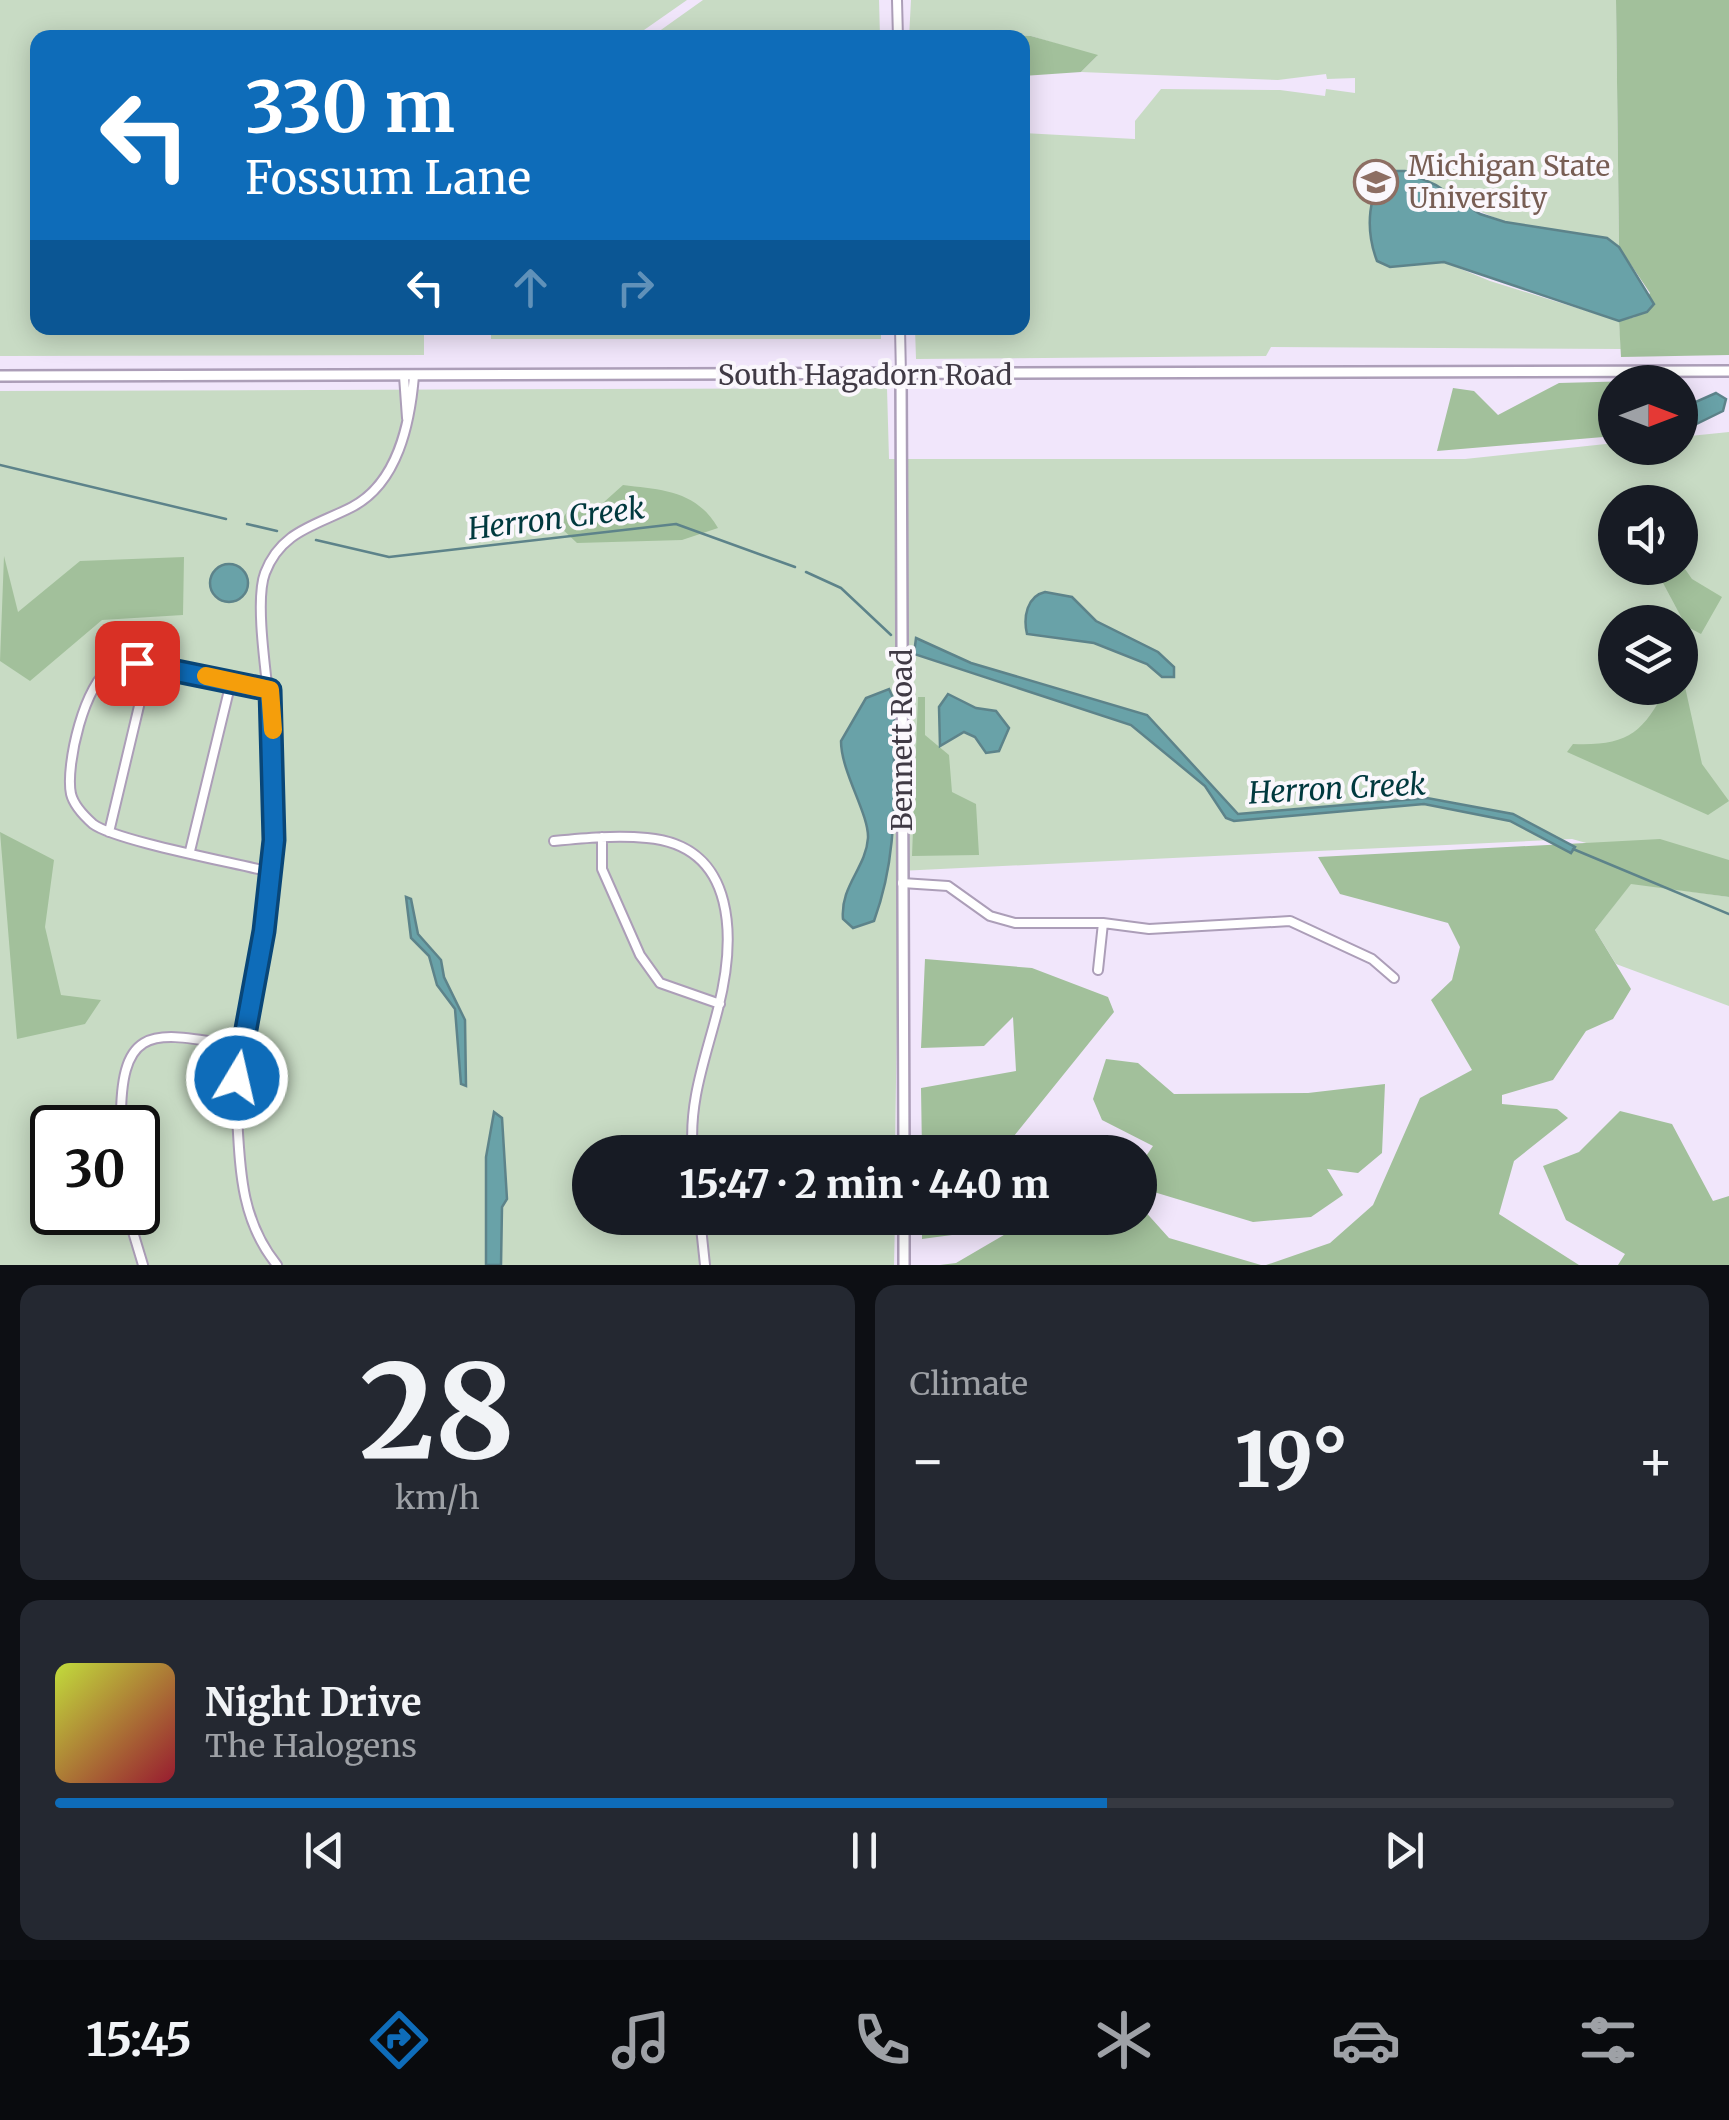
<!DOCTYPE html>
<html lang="en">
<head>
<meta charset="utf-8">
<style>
  :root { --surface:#171b24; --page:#242831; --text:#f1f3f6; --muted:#9ea1a6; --line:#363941; --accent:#0e6cb9 }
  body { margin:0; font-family:Merriweather,serif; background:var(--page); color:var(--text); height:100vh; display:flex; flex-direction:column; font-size:38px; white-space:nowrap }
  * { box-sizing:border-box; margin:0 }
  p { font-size:32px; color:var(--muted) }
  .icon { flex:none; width:55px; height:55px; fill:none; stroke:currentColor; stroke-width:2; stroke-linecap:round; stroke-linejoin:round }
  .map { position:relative; height:1265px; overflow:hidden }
  .side { display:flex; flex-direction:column; gap:20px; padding:20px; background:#0d0f14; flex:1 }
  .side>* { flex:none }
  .banner { position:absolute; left:30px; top:30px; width:1000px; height:305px; border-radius:20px; box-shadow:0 5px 25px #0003; background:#0e6cb9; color:#fff; overflow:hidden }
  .needle { width:65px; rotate:90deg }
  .fabs { position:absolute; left:1598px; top:365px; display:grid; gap:20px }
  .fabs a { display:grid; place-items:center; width:100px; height:100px; border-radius:50%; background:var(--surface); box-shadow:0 5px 25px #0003; font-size:50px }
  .speed { position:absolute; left:30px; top:1105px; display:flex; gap:20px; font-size:50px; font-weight:700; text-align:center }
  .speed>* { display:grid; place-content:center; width:130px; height:130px; border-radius:50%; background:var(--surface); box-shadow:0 5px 25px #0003; line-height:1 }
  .speed .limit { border:5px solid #111; border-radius:15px; background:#fff; color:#111 }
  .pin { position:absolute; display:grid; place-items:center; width:85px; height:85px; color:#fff; margin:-42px; border-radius:20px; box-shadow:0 5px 15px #0006 }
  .me { position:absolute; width:110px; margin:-55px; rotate:9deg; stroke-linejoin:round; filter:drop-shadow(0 0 8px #0008) }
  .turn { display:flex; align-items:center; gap:35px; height:210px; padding:0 50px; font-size:45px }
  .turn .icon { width:130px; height:130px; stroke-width:2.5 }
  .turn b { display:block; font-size:70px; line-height:85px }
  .lanes { display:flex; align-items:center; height:95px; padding:0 50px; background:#0003; justify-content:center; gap:50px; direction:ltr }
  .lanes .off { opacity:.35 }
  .big { font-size:75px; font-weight:800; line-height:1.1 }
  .side .widget { flex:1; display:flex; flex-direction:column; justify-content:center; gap:15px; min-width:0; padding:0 35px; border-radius:20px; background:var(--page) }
  .side .dial { align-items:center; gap:0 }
  .dial b { font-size:130px; line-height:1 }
  .song { display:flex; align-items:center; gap:30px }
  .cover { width:120px; height:120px; border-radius:15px; background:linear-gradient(135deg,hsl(70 70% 55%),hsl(350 70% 35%)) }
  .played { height:10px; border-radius:5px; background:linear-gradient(90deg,var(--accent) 65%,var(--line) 65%) }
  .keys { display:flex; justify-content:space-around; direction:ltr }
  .heat { display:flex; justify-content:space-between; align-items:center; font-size:55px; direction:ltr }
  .side .tiles { flex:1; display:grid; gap:20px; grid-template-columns:1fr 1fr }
  .widget:last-child { grid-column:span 2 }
  .trip { position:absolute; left:572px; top:1135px; width:585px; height:100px; border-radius:50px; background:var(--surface); box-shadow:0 5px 25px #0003; font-weight:800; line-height:100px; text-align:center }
  .tab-bar { display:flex; height:160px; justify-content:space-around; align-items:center; background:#090b0e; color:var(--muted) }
  .tab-bar .icon { width:70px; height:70px }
  .tab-bar .active { color:var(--accent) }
  .tab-bar b { font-size:45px; color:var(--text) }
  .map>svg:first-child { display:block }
  .green { fill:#c8dbc4; fill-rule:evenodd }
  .forest { fill:#a2c09b }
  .water { fill:#69a2a8; stroke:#5d838a; stroke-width:2.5 }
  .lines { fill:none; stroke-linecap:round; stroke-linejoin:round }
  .stream { stroke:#5d838a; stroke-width:2.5 }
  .minor-casing { stroke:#ac9eb8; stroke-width:12 }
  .tertiary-casing { stroke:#ac9eb8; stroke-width:14 }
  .minor { stroke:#fff; stroke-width:8 }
  .tertiary { stroke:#fff; stroke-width:9 }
  .route-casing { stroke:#094678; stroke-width:25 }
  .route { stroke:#0e6cb9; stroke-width:18 }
  .slow { stroke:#f59e0b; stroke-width:18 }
  .labels { text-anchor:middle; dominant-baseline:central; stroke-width:8; stroke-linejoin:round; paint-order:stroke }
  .education-label { font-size:28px; fill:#785e54; stroke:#faf7fc; text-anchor:start }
  .street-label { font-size:28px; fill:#403a45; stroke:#faf7fc }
  .water-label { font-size:30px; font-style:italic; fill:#00393e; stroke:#faf7fc }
</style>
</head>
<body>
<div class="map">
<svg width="1729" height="1265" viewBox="0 0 1729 1265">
  <rect width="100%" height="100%" fill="#f1e6fb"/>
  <path class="green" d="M0 0H687L634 37 38 38V328H424V355L0 356Z
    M703 0H879L880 37H651Z
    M911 0H1616L1619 247C1601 233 1581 237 1559 234 1513 227 1473 213 1436 185L1371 204 1373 250 1407 266 1444 262 1490 281 1619 321 1621 349 1271 347 1266 356 916 359 915 328H1022L1023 133 1135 139V121L1161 89 1280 90 1325 96 1326 89 1355 93V78L1327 79 1326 74 1278 80 1081 72 1097 56 1031 36 909 38Z
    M491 328H881V339H491Z
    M887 388 889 459H1465L1615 443V448H1680V437L1729 432V883L1572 839 899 871 895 1152H590V1218H895L894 1265H0V391ZM1615 502H1680V568H1615ZM1615 622H1680V688H1615ZM52 1128H138V1212H52Z
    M1631 883 1729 897V1006L1616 964 1595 930Z"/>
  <path class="forest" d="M1616 0H1729V355L1621 357 1619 321 1635 317 1650 293 1619 247Z
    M937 34 1031 36 1098 55 1081 72 1023 76 1022 38 933 37Z
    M1635 381 1615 382V436L1437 451 1453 388 1474 391 1498 415 1559 383Z
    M623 485C662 490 696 490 718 528L682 540 577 543 558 525 567 512 594 511Z
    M4 556 18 612 80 561 184 557 183 615 102 620 30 681 0 661Z
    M1680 562 1692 579 1722 597 1701 634 1686 626 1655 568H1680Z
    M1680 664 1702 764 1729 801 1708 815 1567 752 1573 744C1626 746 1643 734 1666 688H1680Z
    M918 697H925V735L949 755 952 792 976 804 979 855 912 856Z
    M0 832 54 860 45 927 61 995 101 1000 85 1024 17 1039Z
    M1660 839 1729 860V897L1631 884 1595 930 1631 989 1613 1019 1586 1031 1553 1080 1502 1095V1104L1557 1109 1568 1118 1514 1161 1499 1214 1579 1265H1266L1330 1243 1373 1205 1420 1098 1472 1070 1431 1000 1452 980 1460 947 1448 923 1340 894 1318 857Z
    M925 959 1032 968 1108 997 1114 1012 1001 1152H922L921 1088 1016 1071 1013 1017 984 1046 921 1048Z
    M1106 1059 1138 1063 1174 1094 1308 1093 1385 1084 1382 1153 1358 1173 1327 1169 1343 1195 1311 1217 1253 1222 1144 1189 1142 1208 1169 1238 1261 1265H940L956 1263 1009 1232 1005 1218H1140V1158L1144 1159 1153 1146 1102 1120 1093 1099Z
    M1620 1111 1672 1124 1713 1201 1729 1196V1265H1618L1625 1254 1566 1220 1543 1166 1579 1152Z
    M1083 1138 1126 1152H1034L1040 1145Z
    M922 1218H990L967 1233 922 1239Z"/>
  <path class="water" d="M1393 171H1405L1436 185 1480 214 1505 222 1607 238 1619 247 1654 304 1647 312 1619 321 1444 262 1390 267 1377 261C1366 232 1365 189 1393 171Z
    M1716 393 1726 399 1723 411 1680 432V402L1689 405Z
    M210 583a19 19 0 1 1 38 0a19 19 0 1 1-38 0Z
    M1045 592 1072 597 1096 621 1158 652 1174 667V677H1162L1147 664 1094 643 1027 634C1023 617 1027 596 1045 592Z
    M916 638 971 663 1147 715 1238 814 1427 798 1513 814 1575 847 1571 853 1510 821 1424 804 1234 821 1226 818 1205 786 1131 725 914 654Z
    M889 689 895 702C891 781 902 844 874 921L853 928 843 919C840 886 866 868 868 838 869 814 841 772 841 741L866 698Z
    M948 694 976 708 996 711 1009 728 999 751 986 753 975 737 964 732 940 746 939 707Z
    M406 897 411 899 418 934 441 960 444 977 465 1020 466 1086 461 1084 455 1009 437 985 429 956 411 938Z
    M494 1112 502 1118 507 1199 502 1207 501 1265H486V1157Z"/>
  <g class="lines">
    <path class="stream" d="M0 465 226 519
      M247 524 277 531
      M316 540 389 557 676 524 795 567
      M806 572 841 588 891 635
      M1573 849 1729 914"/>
    <defs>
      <path id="minor" d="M897 0 898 38
        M900 328 901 376
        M404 376 407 418
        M270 690C231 682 148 652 112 668 85 680 65 766 71 794 74 806 84 816 93 824 116 841 236 863 270 872
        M109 832 149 664
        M602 837V869L640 955 660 983 720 1004
        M554 841C585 838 616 835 647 838 739 846 735 942 718 1009 706 1057 688 1102 693 1152
        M190 851 231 682
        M902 883 948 886 990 916 1015 923H1103L1149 929 1290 921 1372 959 1394 978
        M1098 970 1103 923
        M121 1128C119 1018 155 1033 241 1046
        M127 1212 143 1265
        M700 1218 705 1265
        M277 1265C241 1221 240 1170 237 1115 234 1056 252 1000 262 943 273 881 275 817 274 754 273 711 252 607 265 573 281 531 315 526 352 507 398 483 410 423 414 376"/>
      <path id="tertiary" d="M0 376 1729 371
        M901 376 904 1152
        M904 1218V1265"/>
    </defs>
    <use href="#minor" class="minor-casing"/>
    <use href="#tertiary" class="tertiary-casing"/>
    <use href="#minor" class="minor"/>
    <use href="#tertiary" class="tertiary"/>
  </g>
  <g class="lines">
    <defs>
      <path id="route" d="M137 663 270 690 274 840 264 931 237 1078"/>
    </defs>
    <use href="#route" class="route-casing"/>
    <use href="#route" class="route"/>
    <path class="slow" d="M206 676 270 690 273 730"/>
  </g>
  <defs>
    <symbol id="university-ring" viewBox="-11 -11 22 22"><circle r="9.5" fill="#faf7fc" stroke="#8d6e63" stroke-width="1.5"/><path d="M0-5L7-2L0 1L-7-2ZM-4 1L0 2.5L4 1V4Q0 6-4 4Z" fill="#8d6e63"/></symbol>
  </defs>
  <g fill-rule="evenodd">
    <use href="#university-ring" x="1351" y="157" width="50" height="50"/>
  </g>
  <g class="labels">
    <g class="education-label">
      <text x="1408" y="166">Michigan State<tspan x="1408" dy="32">University</tspan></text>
    </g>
    <g class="street-label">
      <text x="865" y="375">South Hagadorn Road</text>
      <text transform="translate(902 740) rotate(-90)">Bennett Road</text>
    </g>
    <g class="water-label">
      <text transform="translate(556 518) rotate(-7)">Herron Creek</text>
      <text transform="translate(1337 788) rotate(-3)">Herron Creek</text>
    </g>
  </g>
</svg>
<div class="fabs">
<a><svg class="needle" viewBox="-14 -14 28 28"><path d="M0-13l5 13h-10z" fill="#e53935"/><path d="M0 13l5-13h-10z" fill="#9ea1a6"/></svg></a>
<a><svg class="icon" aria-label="sound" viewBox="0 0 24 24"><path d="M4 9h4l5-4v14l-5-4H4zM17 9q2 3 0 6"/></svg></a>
<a><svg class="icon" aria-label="layers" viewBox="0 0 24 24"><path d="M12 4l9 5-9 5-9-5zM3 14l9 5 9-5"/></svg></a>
</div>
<div class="speed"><div class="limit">30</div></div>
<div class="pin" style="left:137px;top:663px;background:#d93025"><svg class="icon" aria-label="arrive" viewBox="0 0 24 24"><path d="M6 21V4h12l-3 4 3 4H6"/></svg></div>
<svg class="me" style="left:237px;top:1078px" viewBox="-20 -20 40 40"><circle r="17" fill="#0e6cb9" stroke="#fff" stroke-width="3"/><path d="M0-11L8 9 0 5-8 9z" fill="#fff"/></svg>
<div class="trip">15:47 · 2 min · 440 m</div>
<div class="banner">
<div class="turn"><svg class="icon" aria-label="left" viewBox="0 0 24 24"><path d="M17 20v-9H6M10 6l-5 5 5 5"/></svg><div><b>330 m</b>Fossum Lane</div></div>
<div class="lanes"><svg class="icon" aria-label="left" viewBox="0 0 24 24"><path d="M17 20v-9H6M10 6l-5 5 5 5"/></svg><svg class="icon off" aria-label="ahead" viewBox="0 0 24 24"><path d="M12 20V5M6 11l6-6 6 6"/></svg><svg class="icon off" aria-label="right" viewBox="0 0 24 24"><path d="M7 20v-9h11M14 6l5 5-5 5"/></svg></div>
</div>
</div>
<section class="side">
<div class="tiles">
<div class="widget dial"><b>28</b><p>km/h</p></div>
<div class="widget"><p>Climate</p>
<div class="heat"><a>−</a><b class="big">19°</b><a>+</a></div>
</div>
<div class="widget">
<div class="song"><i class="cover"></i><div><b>Night Drive</b><p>The Halogens</p></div></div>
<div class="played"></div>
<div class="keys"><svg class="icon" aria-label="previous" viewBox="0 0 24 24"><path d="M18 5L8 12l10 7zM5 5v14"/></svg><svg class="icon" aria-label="pause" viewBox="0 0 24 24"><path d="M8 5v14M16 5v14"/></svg><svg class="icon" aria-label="next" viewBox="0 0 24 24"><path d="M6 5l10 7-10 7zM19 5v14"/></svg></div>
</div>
</div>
</section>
<nav class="tab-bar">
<b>15:45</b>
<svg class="icon active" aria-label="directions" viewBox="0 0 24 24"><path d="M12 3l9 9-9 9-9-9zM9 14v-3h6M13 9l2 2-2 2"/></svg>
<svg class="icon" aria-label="music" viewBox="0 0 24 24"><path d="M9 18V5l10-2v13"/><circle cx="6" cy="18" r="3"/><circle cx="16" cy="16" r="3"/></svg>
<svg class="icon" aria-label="phone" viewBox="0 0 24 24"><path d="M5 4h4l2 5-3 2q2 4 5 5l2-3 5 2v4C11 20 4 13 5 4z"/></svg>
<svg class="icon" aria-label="climate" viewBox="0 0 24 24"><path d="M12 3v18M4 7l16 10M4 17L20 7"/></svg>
<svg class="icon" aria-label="car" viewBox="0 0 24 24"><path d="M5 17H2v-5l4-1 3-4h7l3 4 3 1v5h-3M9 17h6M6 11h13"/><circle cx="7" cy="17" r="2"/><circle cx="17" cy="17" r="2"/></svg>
<svg class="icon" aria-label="filters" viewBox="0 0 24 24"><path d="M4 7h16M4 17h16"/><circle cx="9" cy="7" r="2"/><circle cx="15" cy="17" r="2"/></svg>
</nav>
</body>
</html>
